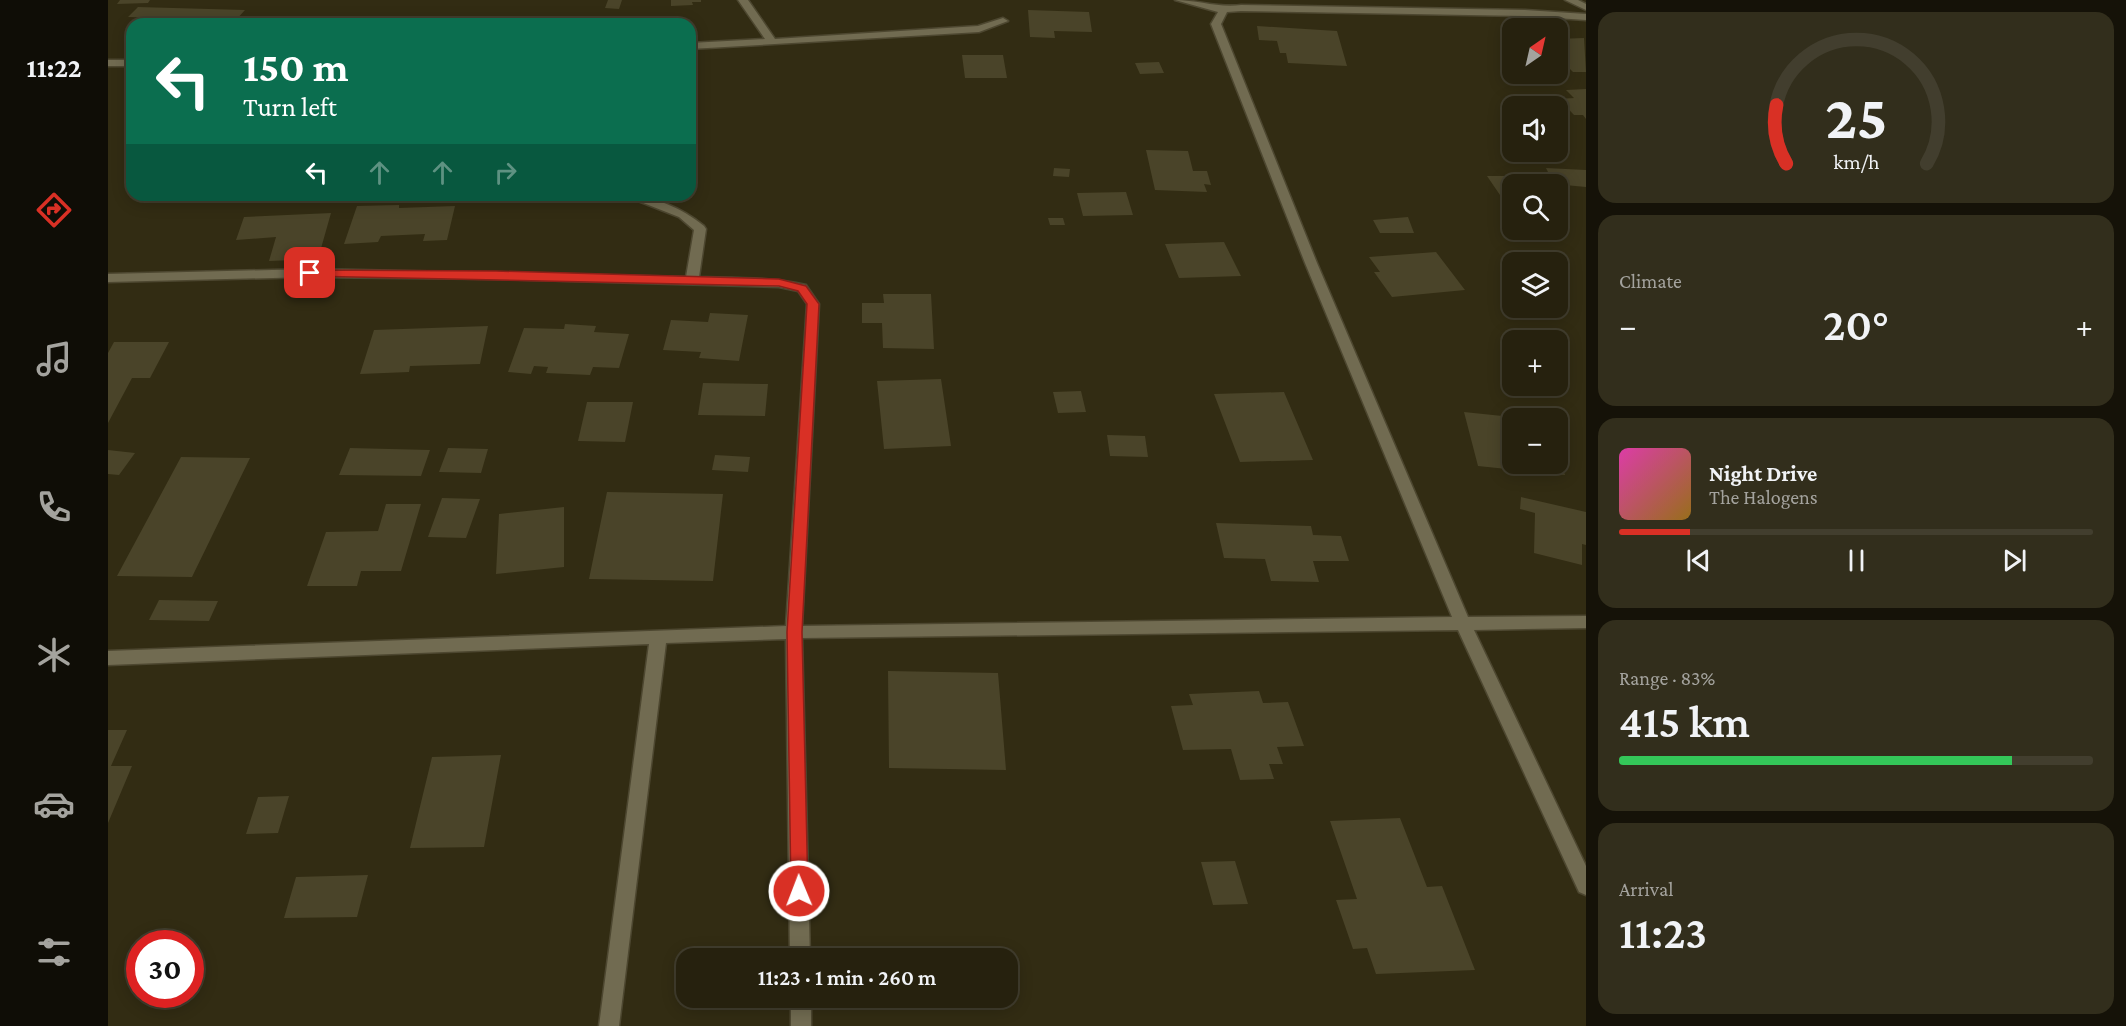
<!DOCTYPE html>
<html lang="en">
<head>
<meta charset="utf-8">
<style>
  :root { --surface:#26210e; --page:#322e1c; --text:#f1f3f6; --muted:#a4a39e; --line:#423e2e; --accent:#d93025 }
  body { margin:0; font-family:"Crimson Pro",serif; background:var(--page); color:var(--text); height:100vh; display:flex; flex-direction:column; font-size:22px; white-space:nowrap }
  * { box-sizing:border-box; margin:0 }
  p { font-size:20px; color:var(--muted) }
  .icon { flex:none; width:33px; height:33px; fill:none; stroke:currentColor; stroke-width:2; stroke-linecap:round; stroke-linejoin:round }
  .map { position:relative; flex:1; overflow:hidden }
  .side { display:flex; flex-direction:column; gap:12px; padding:12px; background:#151208; width:540px }
  .side>* { flex:none }
  .top-card { position:absolute; left:18px; top:18px; width:570px; height:183px; border-radius:18px; box-shadow:0 3px 15px #0003,0 0 0 2px var(--line); background:#0b6e4f; color:#fff; overflow:hidden }
  .needle { width:39px; rotate:34deg }
  .controls { position:absolute; left:1394px; top:18px; display:grid; gap:12px }
  .controls a { display:grid; place-items:center; width:66px; height:66px; border-radius:12px; background:var(--surface); box-shadow:0 3px 15px #0003,0 0 0 2px var(--line); font-size:30px }
  .speed { position:absolute; left:18px; top:930px; display:flex; gap:12px; font-size:30px; font-weight:700; text-align:center }
  .speed>* { display:grid; place-content:center; width:78px; height:78px; border-radius:50%; background:var(--surface); box-shadow:0 3px 15px #0003,0 0 0 2px var(--line); line-height:1 }
  .speed .limit { border:9px solid #d22; background:#fff; color:#111 }
  .pin { position:absolute; display:grid; place-items:center; width:51px; height:51px; color:#fff; margin:-26px; border-radius:12px; box-shadow:0 3px 9px #0006 }
  .me { position:absolute; width:66px; margin:-33px; rotate:359deg; stroke-linejoin:round; filter:drop-shadow(0 0 4px #0008) }
  .turn { display:flex; align-items:center; gap:21px; height:126px; padding:0 18px; font-size:27px }
  .turn .icon { width:78px; height:78px; stroke-width:2.5 }
  .turn b { display:block; font-size:42px; line-height:51px }
  .lanes { display:flex; align-items:center; height:57px; padding:0 18px; background:#0003; justify-content:center; gap:30px; direction:ltr }
  .lanes .off { opacity:.35 }
  .big { font-size:45px; font-weight:600; line-height:1.1 }
  .side .card { flex:1; display:flex; flex-direction:column; justify-content:center; gap:9px; min-width:0; padding:0 21px; border-radius:18px; background:var(--page) }
  .side .dial { align-items:center; gap:0 }
  .dial svg { height:156px; overflow:visible; fill:none; stroke:var(--line); stroke-width:7; stroke-linecap:round; text-anchor:middle }
  .dial text { fill:var(--text); stroke:none }
  .song { display:flex; align-items:center; gap:18px }
  .cover { width:72px; height:72px; border-radius:9px; background:linear-gradient(135deg,hsl(320 70% 55%),hsl(40 70% 35%)) }
  .played { height:6px; border-radius:3px; background:linear-gradient(90deg,var(--accent) 15%,var(--line) 15%) }
  .keys { display:flex; justify-content:space-around; direction:ltr }
  .heat { display:flex; justify-content:space-between; align-items:center; font-size:33px; direction:ltr }
  .charge { height:9px; border-radius:4px; background:linear-gradient(90deg,#34c759 83%,var(--line) 0) }
  .trip { position:absolute; left:568px; top:948px; width:342px; height:60px; border-radius:18px; background:var(--surface); box-shadow:0 3px 15px #0003,0 0 0 2px var(--line); font-weight:600; line-height:60px; text-align:center }
  main { display:flex; flex:1; min-height:0 }
  .dock { display:flex; flex-direction:column; width:108px; justify-content:space-around; align-items:center; background:#0f0d06; color:var(--muted) }
  .dock .icon { width:42px; height:42px }
  .dock .active { color:var(--accent) }
  .dock b { font-size:27px; color:var(--text) }
  .map>svg:first-child { display:block }
  .building { fill:#4a4429 }
  .lines { fill:none; stroke-linecap:round; stroke-linejoin:round }
  .minor-casing { stroke:#4d4730; stroke-width:3 }
  .minor { fill:#716b51; fill-rule:evenodd }
  .route { fill:#d93025; stroke:#8d1f18; stroke-width:1.5 }
</style>
</head>
<body>
<main>
<nav class="dock">
<b>11:22</b>
<svg class="icon active" aria-label="directions" viewBox="0 0 24 24"><path d="M12 3l9 9-9 9-9-9zM9 14v-3h6M13 9l2 2-2 2"/></svg>
<svg class="icon" aria-label="music" viewBox="0 0 24 24"><path d="M9 18V5l10-2v13"/><circle cx="6" cy="18" r="3"/><circle cx="16" cy="16" r="3"/></svg>
<svg class="icon" aria-label="phone" viewBox="0 0 24 24"><path d="M5 4h4l2 5-3 2q2 4 5 5l2-3 5 2v4C11 20 4 13 5 4z"/></svg>
<svg class="icon" aria-label="climate" viewBox="0 0 24 24"><path d="M12 3v18M4 7l16 10M4 17L20 7"/></svg>
<svg class="icon" aria-label="car" viewBox="0 0 24 24"><path d="M5 17H2v-5l4-1 3-4h7l3 4 3 1v5h-3M9 17h6M6 11h13"/><circle cx="7" cy="17" r="2"/><circle cx="17" cy="17" r="2"/></svg>
<svg class="icon" aria-label="filters" viewBox="0 0 24 24"><path d="M4 7h16M4 17h16"/><circle cx="9" cy="7" r="2"/><circle cx="15" cy="17" r="2"/></svg>
</nav>
<div class="map">
<svg width="1478" height="1026" viewBox="0 0 1478 1026">
  <rect width="100%" height="100%" fill="#322c13"/>
  <path class="building" d="M12 0H42L40 3 9 4Z
    M500 0H514L511 9 497 8Z
    M563 0H593V2H584L585 5 563 6Z
    M30 7 137 10 128 20 20 17Z
    M920 10 981 12 984 32 946 31 947 38 922 37Z
    M1149 26 1229 31 1239 66 1180 63 1178 53H1172L1169 41 1151 40Z
    M1476 38 1478 72H1465L1449 56V39Z
    M854 55H895L899 78H857Z
    M1051 62 1056 73 1032 74 1027 63Z
    M1478 89V119L1475 115H1466L1451 99 1466 98 1458 90Z
    M1038 150 1080 151 1085 171H1099L1103 185 1096 184 1099 192 1047 190Z
    M946 168 962 169 961 177 945 176Z
    M1438 168 1478 170V187L1446 184Z
    M1379 176H1401L1408 184H1404V195H1392Z
    M1018 192 1025 215 975 216 969 193Z
    M291 205V208L347 206 339 240 315 241 317 234 273 236 270 242 236 244 249 206Z
    M223 213 210 259 161 261 168 237 128 240 136 217Z
    M1300 217 1306 233H1272L1265 220Z
    M940 218H955L957 225H942Z
    M1116 242 1133 276 1071 278 1057 244Z
    M1328 252 1357 290 1284 297 1266 272H1272L1261 257Z
    M775 294H823L826 349 775 348 774 323H754V303H776Z
    M602 313 640 315 631 361 591 358 593 352 555 350 563 320 600 322Z
    M457 324 488 326 486 332 521 334 511 368 485 367 482 375 438 373 440 367 426 366 423 374 400 372 416 328 456 329Z
    M380 326 372 364 302 366 301 372 252 374 266 330Z
    M6 342H61L42 378H24L0 423V353Z
    M833 379 843 446 776 449 769 381Z
    M595 383 660 384 657 416 590 415Z
    M973 391 978 412 950 413 945 392Z
    M1176 392 1205 460 1132 462 1106 394Z
    M479 402H525L517 442 470 441Z
    M1356 412 1404 417V464H1449V452L1457 475 1370 466Z
    M999 435 1037 436 1040 457 1002 456Z
    M242 448 322 450 313 476 231 475Z
    M340 448 380 449 373 473 331 472Z
    M0 450 27 453 11 475 0 474Z
    M607 455 642 457 640 472 604 470Z
    M73 457 142 458 84 577 9 576Z
    M499 492 615 494 605 581 481 579Z
    M1413 497 1478 512V545L1474 544V565L1426 553 1427 513 1412 509Z
    M334 498 372 499 358 538 320 537Z
    M278 504H313L293 571H253L249 586H199L218 532 270 531Z
    M456 507V567L388 574 391 514Z
    M1108 523 1203 526 1205 535 1233 536 1241 561H1205L1211 582 1163 581 1157 559 1116 558Z
    M51 600 110 601 101 621 41 620Z
    M780 671 890 673 898 770 781 768Z
    M1151 691 1155 703 1180 702 1196 746 1169 747 1175 764H1161L1166 779 1132 780 1123 749 1075 750 1063 706 1085 705 1081 694Z
    M0 730H19L3 766H24L0 823Z
    M393 755 376 847 302 848 324 757Z
    M181 796 170 833 138 834 150 797Z
    M1292 818 1319 887 1334 886 1367 970 1268 974 1259 948 1245 949 1228 900 1249 899 1222 821Z
    M1127 861 1140 904 1105 905 1093 862Z
    M260 875 249 917 176 918 188 877Z"/>
  <g class="lines">
    <defs>
      <path id="minor" d="M630 0H640L667 39 870 26 895 18 900 21 871 32 582 49V43L657 39Z
        M1067 0C1090 0 1110 8 1133 5L1417 10 1478 14V20L1417 16 1133 11 1119 12 1113 24 1209 263 1360 617 1478 616V628L1366 630 1478 866V895L1471 892 1350 630 694 638 702 958H682L678 639 558 643 511 1026H491L541 644 0 665V651L678 626 699 304 690 291 671 287 388 279 202 277 0 282V274L202 269 578 277 586 230 571 217 515 195C544 195 574 208 596 226L598 229 591 277C627 278 663 277 698 285L711 304 694 626 1344 617 1197 263 1103 24 1110 12Z
        M1457 0H1470L1478 4V10Z
        M0 60H24V66H0Z
        M683 998H703V1026H683Z"/>
    </defs>
    <use href="#minor" class="minor-casing"/>
    <use href="#minor" class="minor"/>
  </g>
  <path class="route" d="M202 270 388 271 671 279 698 286 711 304 694 632 700 891 698 897 691 899 685 897 683 891 679 632 699 304 690 291 671 286 198 276V271Z"/>
</svg>
<div class="controls">
<a><svg class="needle" viewBox="-14 -14 28 28"><path d="M0-13l5 13h-10z" fill="#e53935"/><path d="M0 13l5-13h-10z" fill="#a4a39e"/></svg></a>
<a><svg class="icon" aria-label="sound" viewBox="0 0 24 24"><path d="M4 9h4l5-4v14l-5-4H4zM17 9q2 3 0 6"/></svg></a>
<a><svg class="icon" aria-label="search" viewBox="0 0 24 24"><circle cx="10" cy="10" r="6"/><path d="M15 15l6 6"/></svg></a>
<a><svg class="icon" aria-label="layers" viewBox="0 0 24 24"><path d="M12 4l9 5-9 5-9-5zM3 14l9 5 9-5"/></svg></a>
<a>+</a>
<a>−</a>
</div>
<div class="speed"><div class="limit">30</div></div>
<div class="pin" style="left:202px;top:273px;background:#d93025"><svg class="icon" aria-label="arrive" viewBox="0 0 24 24"><path d="M6 21V4h12l-3 4 3 4H6"/></svg></div>
<svg class="me" style="left:691px;top:891px" viewBox="-20 -20 40 40"><circle r="17" fill="#d93025" stroke="#fff" stroke-width="3"/><path d="M0-11L8 9 0 5-8 9z" fill="#fff"/></svg>
<div class="trip">11:23 · 1 min · 260 m</div>
<div class="top-card">
<div class="turn"><svg class="icon" aria-label="left" viewBox="0 0 24 24"><path d="M17 20v-9H6M10 6l-5 5 5 5"/></svg><div><b>150 m</b>Turn left</div></div>
<div class="lanes"><svg class="icon" aria-label="left" viewBox="0 0 24 24"><path d="M17 20v-9H6M10 6l-5 5 5 5"/></svg><svg class="icon off" aria-label="ahead" viewBox="0 0 24 24"><path d="M12 20V5M6 11l6-6 6 6"/></svg><svg class="icon off" aria-label="ahead" viewBox="0 0 24 24"><path d="M12 20V5M6 11l6-6 6 6"/></svg><svg class="icon off" aria-label="right" viewBox="0 0 24 24"><path d="M7 20v-9h11M14 6l5 5-5 5"/></svg></div>
</div>
</div>
<section class="side">
<div class="card dial"><svg viewBox="0 0 100 80">
<path d="M14 69A42 42 0 1 1 86 69"/>
<path d="M14 69A42 42 0 0 1 9 39" stroke="#d93025"/>
<text x="50" y="56" font-size="32" font-weight="700">25</text>
<text x="50" y="72" font-size="11">km/h</text>
</svg></div>
<div class="card"><p>Climate</p>
<div class="heat"><a>−</a><b class="big">20°</b><a>+</a></div>
</div>
<div class="card">
<div class="song"><i class="cover"></i><div><b>Night Drive</b><p>The Halogens</p></div></div>
<div class="played"></div>
<div class="keys"><svg class="icon" aria-label="previous" viewBox="0 0 24 24"><path d="M18 5L8 12l10 7zM5 5v14"/></svg><svg class="icon" aria-label="pause" viewBox="0 0 24 24"><path d="M8 5v14M16 5v14"/></svg><svg class="icon" aria-label="next" viewBox="0 0 24 24"><path d="M6 5l10 7-10 7zM19 5v14"/></svg></div>
</div>
<div class="card"><p>Range · 83%</p><b class="big">415 km</b><div class="charge"></div></div>
<div class="card"><p>Arrival</p><b class="big">11:23</b></div>
</section>
</main>
</body>
</html>
